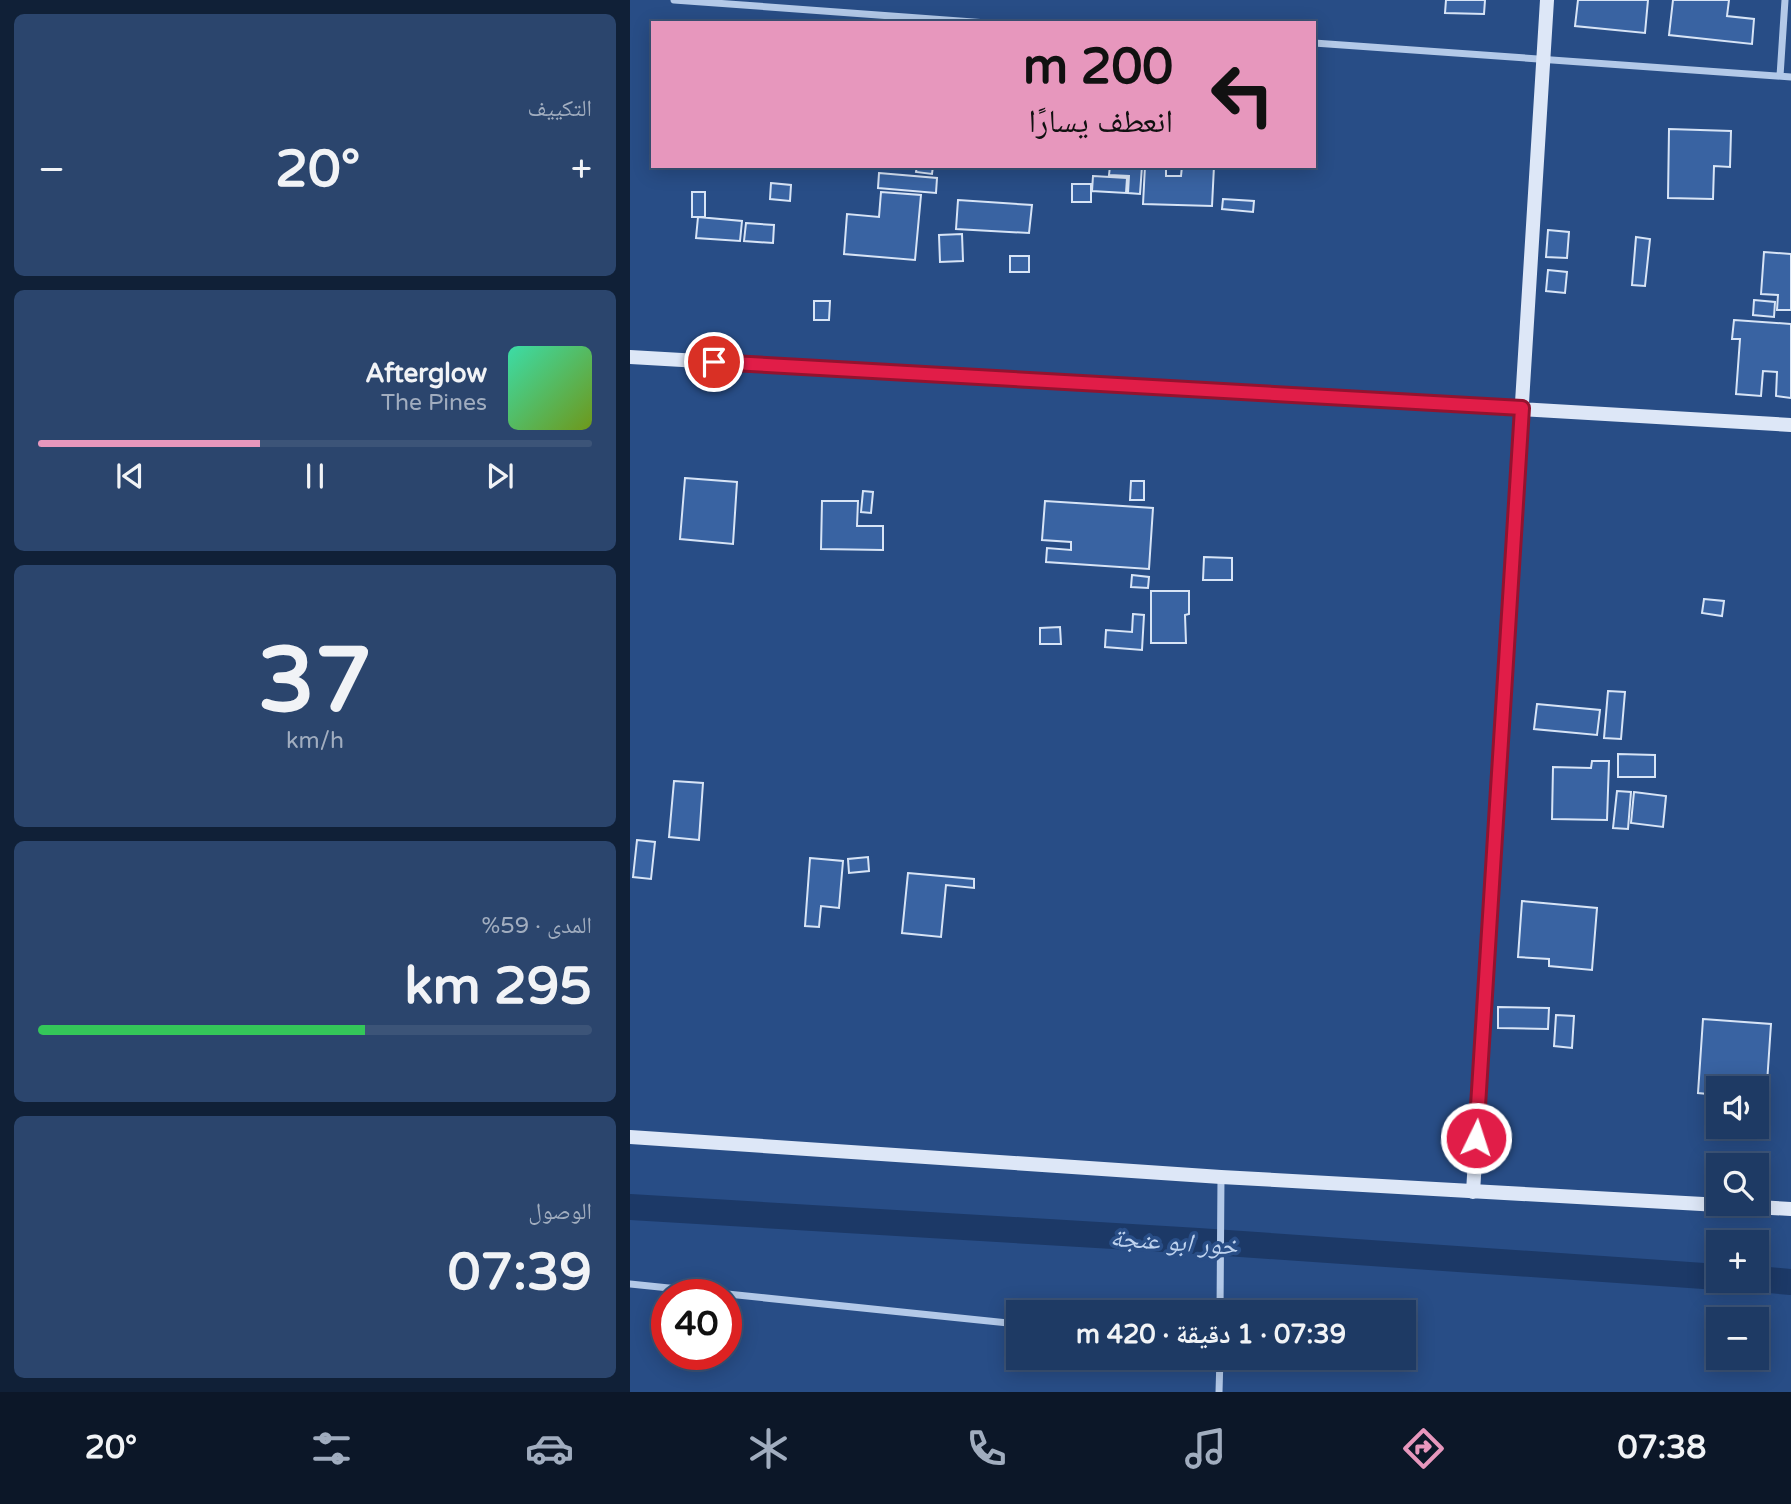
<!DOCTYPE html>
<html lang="ar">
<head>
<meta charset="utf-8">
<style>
  :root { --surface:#1e3a64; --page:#2b456d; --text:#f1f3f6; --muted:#a1adbf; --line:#3c5478; --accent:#e797bd }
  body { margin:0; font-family:"Varela Round","Noto Naskh Arabic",sans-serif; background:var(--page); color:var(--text); direction:rtl; height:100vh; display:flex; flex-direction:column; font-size:26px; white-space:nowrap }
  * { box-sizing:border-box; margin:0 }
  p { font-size:23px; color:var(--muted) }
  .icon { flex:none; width:38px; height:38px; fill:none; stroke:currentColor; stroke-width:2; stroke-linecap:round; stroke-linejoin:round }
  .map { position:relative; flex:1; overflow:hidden; direction:ltr }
  .sheet { display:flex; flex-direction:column; gap:14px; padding:14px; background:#102037; width:630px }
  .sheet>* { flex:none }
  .guide { position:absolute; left:21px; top:21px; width:665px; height:147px; border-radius:0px; box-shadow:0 4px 18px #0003,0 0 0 2px var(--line); direction:rtl; background:#e797bd; color:#111; overflow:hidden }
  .fabs { position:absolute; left:1076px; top:1076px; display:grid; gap:14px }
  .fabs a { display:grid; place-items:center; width:63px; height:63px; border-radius:0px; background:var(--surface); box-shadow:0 4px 18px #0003,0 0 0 2px var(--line); font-size:35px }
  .speed { position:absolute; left:21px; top:1279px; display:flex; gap:14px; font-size:35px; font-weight:700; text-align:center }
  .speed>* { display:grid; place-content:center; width:91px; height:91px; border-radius:50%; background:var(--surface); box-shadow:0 4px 18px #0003,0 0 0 2px var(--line); line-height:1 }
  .speed .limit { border:10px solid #d22; background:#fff; color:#111 }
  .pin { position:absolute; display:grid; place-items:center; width:60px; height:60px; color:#fff; margin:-30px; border:4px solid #fff; border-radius:50%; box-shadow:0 2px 7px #0007 }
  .me { position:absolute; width:77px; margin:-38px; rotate:4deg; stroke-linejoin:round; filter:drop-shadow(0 0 5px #0008) }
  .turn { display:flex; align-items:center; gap:24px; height:147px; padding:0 28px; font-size:32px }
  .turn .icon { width:91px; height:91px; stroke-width:2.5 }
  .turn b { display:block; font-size:49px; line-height:60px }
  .big { font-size:52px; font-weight:700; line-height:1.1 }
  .sheet .widget { flex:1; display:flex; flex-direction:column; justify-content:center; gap:10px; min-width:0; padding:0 24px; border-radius:10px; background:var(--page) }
  .sheet .dial { align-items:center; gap:0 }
  .dial b { font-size:91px; line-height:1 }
  .song { display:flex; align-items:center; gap:21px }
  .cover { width:84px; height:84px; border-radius:10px; background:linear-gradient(135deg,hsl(160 70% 55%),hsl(80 70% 35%)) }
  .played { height:7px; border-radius:4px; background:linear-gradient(90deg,var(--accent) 40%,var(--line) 40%) }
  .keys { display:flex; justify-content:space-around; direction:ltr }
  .heat { display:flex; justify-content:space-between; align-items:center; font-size:38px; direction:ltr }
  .charge { height:10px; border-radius:5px; background:linear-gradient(90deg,#34c759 59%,var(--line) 0) }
  .trip { position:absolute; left:376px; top:1300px; width:410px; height:70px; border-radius:0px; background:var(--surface); box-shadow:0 4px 18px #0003,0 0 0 2px var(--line); font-weight:700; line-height:70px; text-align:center; direction:rtl }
  .tab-bar { display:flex; height:112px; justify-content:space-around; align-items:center; background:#0c1728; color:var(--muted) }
  .tab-bar .icon { width:49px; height:49px }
  .tab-bar .selected { color:var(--accent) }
  .tab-bar b { font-size:32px; color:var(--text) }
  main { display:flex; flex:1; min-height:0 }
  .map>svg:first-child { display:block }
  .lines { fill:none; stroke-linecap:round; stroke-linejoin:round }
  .canal { stroke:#1c3967; stroke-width:26 }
  .building { fill:#3963a2; stroke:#d7e4f6; stroke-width:2 }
  .street { stroke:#b3c9e8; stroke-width:7 }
  .secondary { stroke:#dde7f7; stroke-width:14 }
  .route-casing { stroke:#92132f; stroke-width:18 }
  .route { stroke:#e11d48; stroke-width:12 }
  .labels { text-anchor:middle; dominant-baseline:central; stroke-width:7; stroke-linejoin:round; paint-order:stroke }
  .water-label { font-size:26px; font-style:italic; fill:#bfd3ef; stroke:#284d86 }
</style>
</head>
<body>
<main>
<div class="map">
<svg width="1161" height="1392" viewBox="0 0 1161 1392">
  <rect width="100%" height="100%" fill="#284d86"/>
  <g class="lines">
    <path class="canal" d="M0 1207 568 1241 1088 1277
      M1127 1279 1161 1282"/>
  </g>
  <path class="building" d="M816 0H855L854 14 815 13Z
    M948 0H1018L1015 33 945 26Z
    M1043 0H1099L1097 16 1124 19 1122 44 1039 35Z
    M1039 129 1101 131 1100 167 1084 166 1083 199 1038 198Z
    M287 166H303L302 174 286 172Z
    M480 166H512L510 194 498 193 499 176 479 175Z
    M515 166H536V176H551L552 166H584L582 206 513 204Z
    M249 173 307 178 306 193 248 188Z
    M463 176 497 178 496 193 462 191Z
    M141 183 161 185 160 201 140 199Z
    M442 184H461V202H442Z
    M62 192H75V217H62Z
    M251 192 291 195 285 260 214 254 217 214 249 217Z
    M593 199 624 201 623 212 592 209Z
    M328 200 402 205 399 233 326 229Z
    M68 217 112 221 110 241 66 238Z
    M116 223 144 225 143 243 114 241Z
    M918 230 939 232 937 258 916 257Z
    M332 234 333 261 310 262 309 235Z
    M1006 237 1020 239 1015 286 1002 285Z
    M1134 252 1161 254V310H1147L1148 295 1131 294Z
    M380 256H399V272H380Z
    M918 270 937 272 935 293 916 291Z
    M1124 300 1145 302 1144 317 1123 315Z
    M184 301H200L199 320H184Z
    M1104 320 1161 324V398L1146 396 1147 372 1133 371 1131 396 1106 394 1110 339H1102Z
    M55 478 107 482 103 544 50 539Z
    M501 481H514V500H500Z
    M233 491 243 492 241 513 231 512Z
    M192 501H228L227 526H253V550L191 549Z
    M415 501 523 508 519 569 416 562 417 548 441 550V542L412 540Z
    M574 557 602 558V580H573Z
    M502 575 519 577 518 588 501 587Z
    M521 591H559V614L555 615 556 643H521Z
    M1074 599 1094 601 1092 616 1072 613Z
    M503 614 514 615 512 650 475 647 476 630 502 632Z
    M430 627 431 644H410V628Z
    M978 691 995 692 991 739 974 738Z
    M907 704 970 710 967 735 904 729Z
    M988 754 1025 755V777H988Z
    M962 761H979L977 820 922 819 923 767 961 768Z
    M44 781 73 783 69 840 39 837Z
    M987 791 1001 792 998 829 983 828Z
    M1004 792 1036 796 1033 827 1001 823Z
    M7 840 25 842 21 879 3 877Z
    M238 857 239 871 219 873 218 859Z
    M180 858 213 861 209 908 191 906 189 927 175 926Z
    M278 873 344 879V888L316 885 311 937 272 933Z
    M892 901 967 908 962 970 919 966V959L888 957Z
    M868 1007 919 1008 918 1029 868 1028Z
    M926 1015 944 1016 942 1048 924 1046Z
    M1073 1019 1141 1024 1136 1098 1127 1097V1088H1088V1095L1068 1093Z"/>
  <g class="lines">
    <path class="street" d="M44 0 357 23
      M684 43 1161 77
      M1150 76 1155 0
      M0 1284 388 1324
      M590 1312 591 1177
      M589 1392 590 1358"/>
    <path class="secondary" d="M0 357 1161 425
      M0 1137 591 1177 1161 1209
      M843 1192 917 0"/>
  </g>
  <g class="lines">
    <defs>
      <path id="route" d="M84 362 892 408 846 1138"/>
    </defs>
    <use href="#route" class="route-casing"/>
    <use href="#route" class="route"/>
  </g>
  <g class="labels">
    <g class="water-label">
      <text transform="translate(544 1242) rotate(4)">خور ابو عنجة</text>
    </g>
  </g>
</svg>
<div class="fabs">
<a><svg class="icon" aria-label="sound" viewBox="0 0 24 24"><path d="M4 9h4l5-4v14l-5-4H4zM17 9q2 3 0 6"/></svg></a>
<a><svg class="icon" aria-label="search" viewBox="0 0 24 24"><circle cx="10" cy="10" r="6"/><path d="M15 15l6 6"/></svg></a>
<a>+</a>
<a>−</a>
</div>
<div class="speed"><div class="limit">40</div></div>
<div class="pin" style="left:84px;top:362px;background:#d93025"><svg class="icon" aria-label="arrive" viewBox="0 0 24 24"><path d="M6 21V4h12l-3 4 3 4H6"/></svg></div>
<svg class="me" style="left:846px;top:1138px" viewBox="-20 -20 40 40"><circle r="17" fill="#e11d48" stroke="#fff" stroke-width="3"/><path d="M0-11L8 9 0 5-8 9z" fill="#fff"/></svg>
<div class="trip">07:39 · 1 دقيقة · 420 m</div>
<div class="guide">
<div class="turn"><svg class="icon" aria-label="left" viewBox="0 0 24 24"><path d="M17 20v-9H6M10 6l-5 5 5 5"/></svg><div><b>200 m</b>انعطف يسارًا</div></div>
</div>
</div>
<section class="sheet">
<div class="widget"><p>التكييف</p>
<div class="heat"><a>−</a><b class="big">20°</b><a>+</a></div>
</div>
<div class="widget">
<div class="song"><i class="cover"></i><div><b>Afterglow</b><p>The Pines</p></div></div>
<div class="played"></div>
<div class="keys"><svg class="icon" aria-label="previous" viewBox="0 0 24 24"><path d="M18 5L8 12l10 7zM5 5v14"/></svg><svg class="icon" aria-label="pause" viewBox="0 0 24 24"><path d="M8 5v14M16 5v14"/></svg><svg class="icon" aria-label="next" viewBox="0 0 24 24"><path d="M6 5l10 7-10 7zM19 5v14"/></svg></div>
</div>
<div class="widget dial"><b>37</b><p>km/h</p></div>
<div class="widget"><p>المدى · 59%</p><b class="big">295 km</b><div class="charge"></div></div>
<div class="widget"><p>الوصول</p><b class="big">07:39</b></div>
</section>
</main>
<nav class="tab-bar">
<b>07:38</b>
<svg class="icon selected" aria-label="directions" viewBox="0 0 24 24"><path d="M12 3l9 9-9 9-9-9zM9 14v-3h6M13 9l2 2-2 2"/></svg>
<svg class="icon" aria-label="music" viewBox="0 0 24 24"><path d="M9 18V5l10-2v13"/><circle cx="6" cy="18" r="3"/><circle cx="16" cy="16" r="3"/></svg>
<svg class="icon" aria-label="phone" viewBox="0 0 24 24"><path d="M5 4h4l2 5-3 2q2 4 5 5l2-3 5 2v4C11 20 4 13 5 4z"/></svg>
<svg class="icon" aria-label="climate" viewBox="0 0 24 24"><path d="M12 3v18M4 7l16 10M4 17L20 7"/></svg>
<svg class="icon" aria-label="car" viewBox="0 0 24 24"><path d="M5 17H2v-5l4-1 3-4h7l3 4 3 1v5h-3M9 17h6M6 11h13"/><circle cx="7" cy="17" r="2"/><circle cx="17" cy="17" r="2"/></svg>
<svg class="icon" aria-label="filters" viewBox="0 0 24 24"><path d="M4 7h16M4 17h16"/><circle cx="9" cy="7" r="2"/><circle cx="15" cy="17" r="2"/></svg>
<b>20°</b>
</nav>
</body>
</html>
